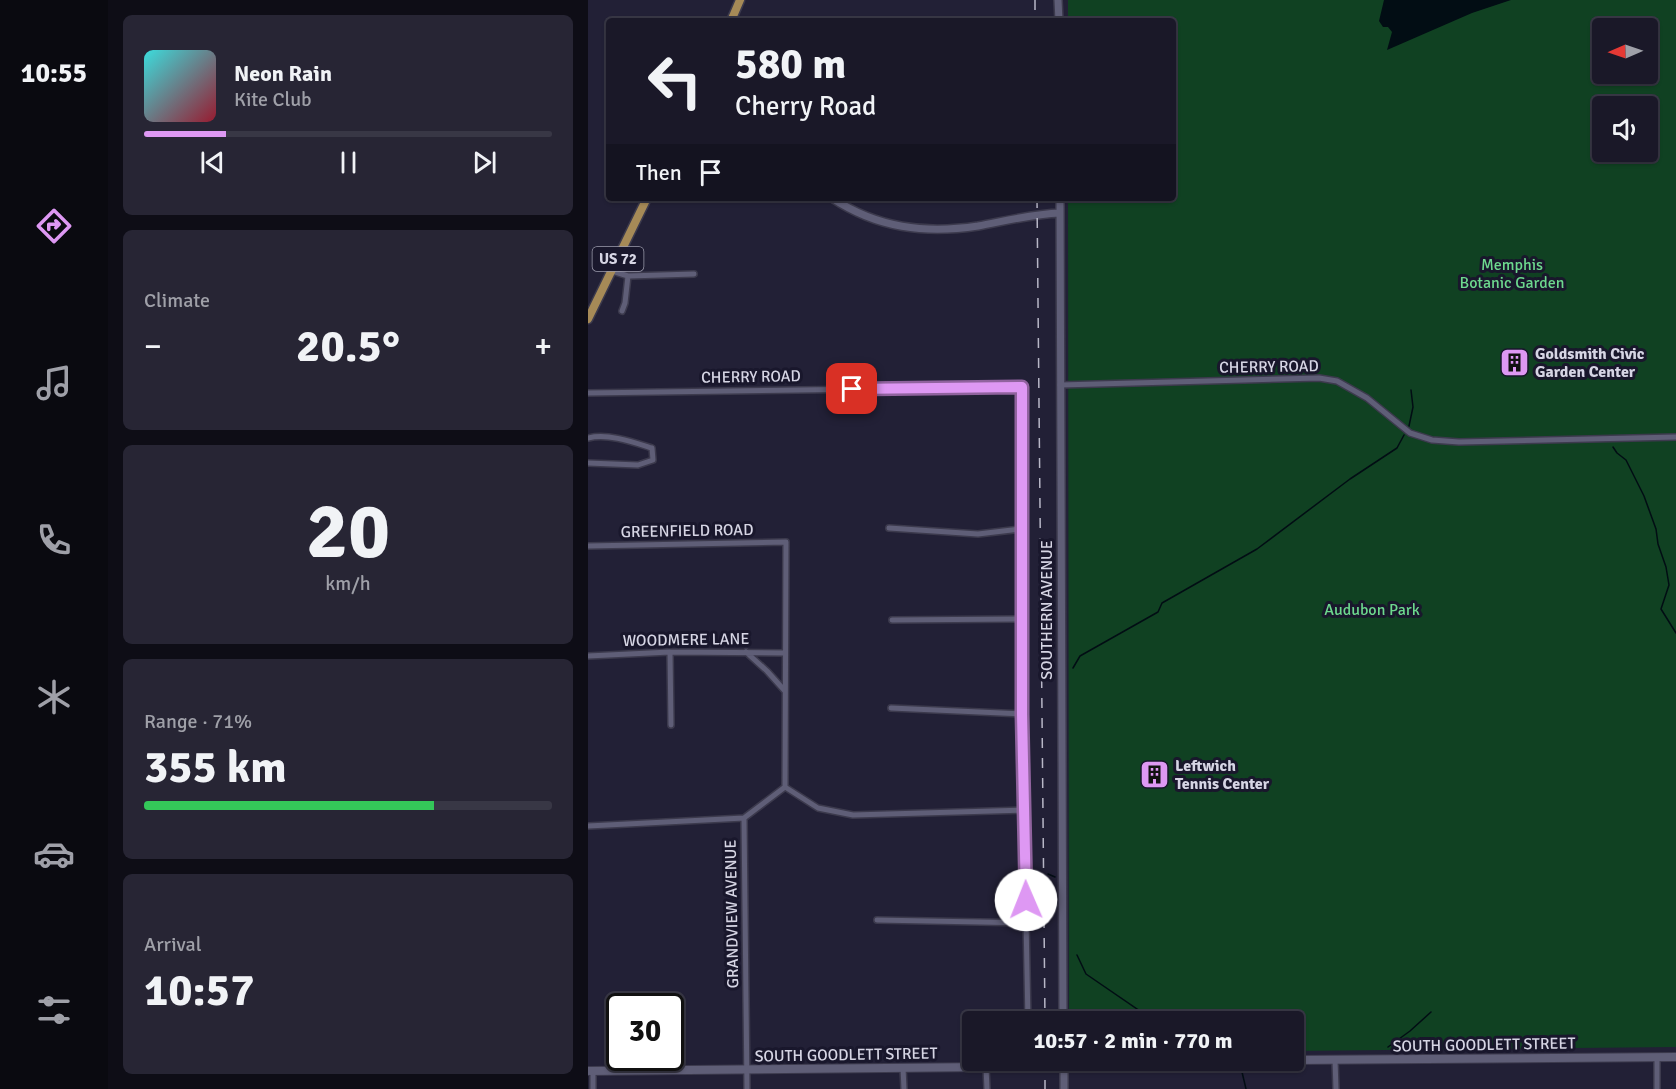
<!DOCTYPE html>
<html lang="en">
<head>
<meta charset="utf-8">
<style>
  :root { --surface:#1a1828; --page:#272534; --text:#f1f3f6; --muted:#9fa0a8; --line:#383745; --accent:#de98f3 }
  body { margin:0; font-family:Signika,sans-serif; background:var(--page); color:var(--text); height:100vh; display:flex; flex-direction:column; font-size:22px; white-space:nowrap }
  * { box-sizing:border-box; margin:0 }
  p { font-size:20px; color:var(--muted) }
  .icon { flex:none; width:33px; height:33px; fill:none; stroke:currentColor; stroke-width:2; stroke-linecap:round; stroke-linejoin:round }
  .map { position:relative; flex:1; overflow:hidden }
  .panel { display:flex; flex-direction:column; gap:15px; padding:15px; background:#0e0d16; width:480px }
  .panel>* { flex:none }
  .banner { position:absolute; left:18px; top:18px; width:570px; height:183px; border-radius:6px; box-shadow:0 2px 4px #0004,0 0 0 2px var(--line); background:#1a1828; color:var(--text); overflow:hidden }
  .needle { width:39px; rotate:268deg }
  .fabs { position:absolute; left:1004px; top:18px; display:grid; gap:12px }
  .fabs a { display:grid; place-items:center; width:66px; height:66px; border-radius:6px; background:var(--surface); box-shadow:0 2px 4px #0004,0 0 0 2px var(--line); font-size:30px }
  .speed { position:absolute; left:18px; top:993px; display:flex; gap:12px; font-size:30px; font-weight:700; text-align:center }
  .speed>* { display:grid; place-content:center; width:78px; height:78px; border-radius:50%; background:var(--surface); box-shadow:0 2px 4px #0004,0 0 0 2px var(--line); line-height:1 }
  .speed .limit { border:3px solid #111; border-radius:9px; background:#fff; color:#111 }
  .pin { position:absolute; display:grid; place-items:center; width:51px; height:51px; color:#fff; margin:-26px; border-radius:12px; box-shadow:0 3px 9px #0006 }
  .me { position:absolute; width:66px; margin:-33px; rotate:359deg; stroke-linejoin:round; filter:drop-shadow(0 0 4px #0008) }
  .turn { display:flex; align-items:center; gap:21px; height:126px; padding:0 30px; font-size:27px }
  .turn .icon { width:78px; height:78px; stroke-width:2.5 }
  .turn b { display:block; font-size:42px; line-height:51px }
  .then { display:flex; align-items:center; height:57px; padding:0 30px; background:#0003; gap:12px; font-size:22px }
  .big { font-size:45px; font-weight:700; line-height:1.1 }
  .panel .widget { flex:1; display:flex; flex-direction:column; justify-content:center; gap:9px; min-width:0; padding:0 21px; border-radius:9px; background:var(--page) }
  .panel .dial { align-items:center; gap:0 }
  .dial b { font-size:78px; line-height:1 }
  .song { display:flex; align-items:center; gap:18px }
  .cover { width:72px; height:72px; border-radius:9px; background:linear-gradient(135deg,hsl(180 70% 55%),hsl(350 70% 35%)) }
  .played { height:6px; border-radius:3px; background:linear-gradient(90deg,var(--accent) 20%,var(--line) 20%) }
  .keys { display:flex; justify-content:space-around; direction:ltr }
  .heat { display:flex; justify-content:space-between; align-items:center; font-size:33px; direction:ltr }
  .charge { height:9px; border-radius:4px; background:linear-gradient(90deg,#34c759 71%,var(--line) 0) }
  .trip { position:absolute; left:374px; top:1011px; width:342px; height:60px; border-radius:6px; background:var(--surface); box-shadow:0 2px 4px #0004,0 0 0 2px var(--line); font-weight:700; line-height:60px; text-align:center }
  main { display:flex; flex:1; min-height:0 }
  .dock { display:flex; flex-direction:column; width:108px; justify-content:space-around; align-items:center; background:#0a0a10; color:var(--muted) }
  .dock .icon { width:42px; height:42px }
  .dock .on { color:var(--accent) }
  .dock b { font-size:27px; color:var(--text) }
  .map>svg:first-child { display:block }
  .green { fill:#104122; fill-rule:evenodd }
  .water { fill:#020d14 }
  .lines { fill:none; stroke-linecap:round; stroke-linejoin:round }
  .stream { stroke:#020d14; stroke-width:1.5 }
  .minor-casing { stroke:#3c3a4d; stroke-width:8 }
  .tertiary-casing { stroke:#3c3a4d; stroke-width:10 }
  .secondary-casing { stroke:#3c3a4d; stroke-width:10 }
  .primary-casing { stroke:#3c3a4d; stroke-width:11 }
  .minor { stroke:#5f5e77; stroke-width:5 }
  .tertiary { stroke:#5f5e77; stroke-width:7 }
  .secondary { stroke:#5f5e77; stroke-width:8 }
  .primary { stroke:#a68a57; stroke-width:8 }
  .rail { stroke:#b8b7c7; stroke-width:1.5; stroke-dasharray:10 10; stroke-linecap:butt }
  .route-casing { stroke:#90639e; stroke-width:15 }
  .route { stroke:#de98f3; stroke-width:10 }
  .labels { text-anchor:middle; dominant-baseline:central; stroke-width:6; stroke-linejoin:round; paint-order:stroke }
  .shield { fill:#19172c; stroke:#9d9cad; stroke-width:1.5 }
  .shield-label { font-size:15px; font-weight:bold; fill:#d6d5e4 }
  .park-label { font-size:16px; fill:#6dd98e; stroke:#19172c }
  .poi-label { font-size:16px; font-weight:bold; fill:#d6d5e4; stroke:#19172c; text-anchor:start }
  .street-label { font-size:16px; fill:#d6d5e4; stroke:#19172c }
</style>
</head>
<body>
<main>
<nav class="dock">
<b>10:55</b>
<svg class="icon on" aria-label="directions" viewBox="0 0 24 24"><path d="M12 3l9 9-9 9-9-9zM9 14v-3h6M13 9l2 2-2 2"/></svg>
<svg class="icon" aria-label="music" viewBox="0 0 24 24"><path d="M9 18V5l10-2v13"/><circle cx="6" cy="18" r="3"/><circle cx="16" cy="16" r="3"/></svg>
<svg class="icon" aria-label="phone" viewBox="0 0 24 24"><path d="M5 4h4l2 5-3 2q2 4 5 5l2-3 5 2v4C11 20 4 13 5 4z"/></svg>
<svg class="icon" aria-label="climate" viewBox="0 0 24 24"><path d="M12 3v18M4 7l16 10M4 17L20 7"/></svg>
<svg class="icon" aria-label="car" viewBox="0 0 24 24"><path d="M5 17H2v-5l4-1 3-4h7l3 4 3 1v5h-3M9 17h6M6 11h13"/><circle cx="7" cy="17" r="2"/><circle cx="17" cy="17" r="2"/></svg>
<svg class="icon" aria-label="filters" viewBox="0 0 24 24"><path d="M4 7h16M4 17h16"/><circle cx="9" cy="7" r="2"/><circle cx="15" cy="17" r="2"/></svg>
</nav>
<section class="panel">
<div class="widget">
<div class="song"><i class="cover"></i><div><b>Neon Rain</b><p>Kite Club</p></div></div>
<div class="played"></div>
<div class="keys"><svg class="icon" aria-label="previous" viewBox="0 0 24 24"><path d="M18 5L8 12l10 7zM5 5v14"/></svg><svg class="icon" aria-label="pause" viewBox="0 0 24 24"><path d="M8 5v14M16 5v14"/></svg><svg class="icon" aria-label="next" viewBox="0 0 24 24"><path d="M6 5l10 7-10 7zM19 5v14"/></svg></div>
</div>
<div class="widget"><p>Climate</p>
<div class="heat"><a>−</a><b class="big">20.5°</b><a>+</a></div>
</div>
<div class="widget dial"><b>20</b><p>km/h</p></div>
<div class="widget"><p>Range · 71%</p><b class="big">355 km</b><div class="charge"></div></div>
<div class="widget"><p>Arrival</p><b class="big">10:57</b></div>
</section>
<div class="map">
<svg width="1088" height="1089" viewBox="0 0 1088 1089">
  <rect width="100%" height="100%" fill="#222036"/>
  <path class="green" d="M480 0H1088V1047L705 1051V1022L481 1021 480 198H585V21H480ZM1014 28H1059V74H1014ZM1014 106H1059V152H1014Z"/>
  <path class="water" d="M796 0H923L884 13 799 50 804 32 800 27H795L791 21Z"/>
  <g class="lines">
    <path class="stream" d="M821 426 825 407 823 390
      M1025 447 1029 453 1038 460 1056 496 1068 529 1070 544 1078 567 1081 585 1073 609 1088 633
      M485 668 492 656 570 612 574 603 669 549 762 479 809 448 816 435
      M443 870 449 872
      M460 874 467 877
      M489 955 498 974 568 1022
      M800 1047 822 1031 843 1012
      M654 1072 658 1089"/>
    <defs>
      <path id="minor" d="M24 271 40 276 106 274
        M34 311 37 303 40 276
        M472 385 731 378 749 381 779 398 822 433 844 440 871 442 1088 437
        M0 393 434 387V714L440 1022
        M0 438C20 433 45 442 64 448L65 460 50 465 0 463
        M301 528 390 534 433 529
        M0 546 198 542 197 787 156 818 159 1089
        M304 620 435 619
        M82 652 83 725
        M158 652 179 671 197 691
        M0 656 82 652 197 653
        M303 708 434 714
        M197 787 230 808 265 815 436 810
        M0 826 156 818
        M289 920 438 923
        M1069 1057V1089
        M747 1060 748 1089
        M398 1067 399 1089
        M315 1068 316 1089
        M86 1070 90 1008
        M5 1071V1089"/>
      <path id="tertiary" d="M470 0 471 21
        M244 198C289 228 337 234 390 226 417 221 444 214 472 213
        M472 198 475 1022
        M476 1089V1060"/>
      <path id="secondary" d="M705 1060 1088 1057
        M0 1071 398 1067 476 1066 536 1061 697 1060"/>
      <path id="primary" d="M143 21 152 0
        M0 319 59 198"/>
    </defs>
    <use href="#minor" class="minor-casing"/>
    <use href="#tertiary" class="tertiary-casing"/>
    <use href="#secondary" class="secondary-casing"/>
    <use href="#primary" class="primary-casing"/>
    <use href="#minor" class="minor"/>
    <use href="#tertiary" class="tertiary"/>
    <use href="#secondary" class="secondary"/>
    <use href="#primary" class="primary"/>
    <path class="rail" d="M447 0V21
      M449 198 457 1022
      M457 1060V1089"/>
  </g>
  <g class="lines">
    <defs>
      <path id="route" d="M264 389 434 387V714L438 900"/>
    </defs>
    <use href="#route" class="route-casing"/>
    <use href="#route" class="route"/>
  </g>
  <defs>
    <symbol id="building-square" viewBox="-11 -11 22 22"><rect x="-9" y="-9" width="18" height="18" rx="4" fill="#de98f3" stroke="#19172c"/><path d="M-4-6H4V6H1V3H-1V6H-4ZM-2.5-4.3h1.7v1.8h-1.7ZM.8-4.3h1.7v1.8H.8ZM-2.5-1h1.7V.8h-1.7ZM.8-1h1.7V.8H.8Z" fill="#111"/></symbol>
  </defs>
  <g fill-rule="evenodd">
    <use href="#building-square" x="910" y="346" width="33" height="33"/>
    <use href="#building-square" x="550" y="758" width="33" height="33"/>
  </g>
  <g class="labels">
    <rect class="shield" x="4.5" y="247" width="51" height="24" rx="4.5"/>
    <g class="shield-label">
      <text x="30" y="259">US 72</text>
    </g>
    <g class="park-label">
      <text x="924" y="265">Memphis<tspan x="924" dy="18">Botanic Garden</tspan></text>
      <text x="784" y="610">Audubon Park</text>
    </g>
    <g class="poi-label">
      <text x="947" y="354">Goldsmith Civic<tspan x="947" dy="18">Garden Center</tspan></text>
      <text x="587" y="766">Leftwich<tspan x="587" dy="18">Tennis Center</tspan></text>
    </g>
    <g class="street-label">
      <text transform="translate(681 367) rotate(-1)">CHERRY ROAD</text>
      <text transform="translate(163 377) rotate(-1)">CHERRY ROAD</text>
      <text transform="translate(99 531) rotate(-1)">GREENFIELD ROAD</text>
      <text transform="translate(459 610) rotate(-90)">SOUTHERN AVENUE</text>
      <text transform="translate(98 640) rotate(-1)">WOODMERE LANE</text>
      <text transform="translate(144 914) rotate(-91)">GRANDVIEW AVENUE</text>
      <text transform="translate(896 1045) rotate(-1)">SOUTH GOODLETT STREET</text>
      <text transform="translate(258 1055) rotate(-1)">SOUTH GOODLETT STREET</text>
    </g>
  </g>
</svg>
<div class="fabs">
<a><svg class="needle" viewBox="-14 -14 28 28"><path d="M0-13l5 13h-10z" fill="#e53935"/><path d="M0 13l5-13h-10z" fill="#9fa0a8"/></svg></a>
<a><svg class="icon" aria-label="sound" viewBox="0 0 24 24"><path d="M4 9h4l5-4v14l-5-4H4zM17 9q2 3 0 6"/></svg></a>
</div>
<div class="speed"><div class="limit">30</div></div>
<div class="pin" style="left:264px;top:389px;background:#d93025"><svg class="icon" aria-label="arrive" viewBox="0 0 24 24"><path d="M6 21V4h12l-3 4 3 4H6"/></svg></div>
<svg class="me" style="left:438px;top:900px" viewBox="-20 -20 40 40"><circle r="19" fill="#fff"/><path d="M0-13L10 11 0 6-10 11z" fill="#de98f3"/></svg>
<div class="trip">10:57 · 2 min · 770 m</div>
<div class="banner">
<div class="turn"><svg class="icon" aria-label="left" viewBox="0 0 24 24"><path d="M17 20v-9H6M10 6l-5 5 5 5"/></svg><div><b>580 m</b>Cherry Road</div></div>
<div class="then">Then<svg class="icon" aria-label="arrive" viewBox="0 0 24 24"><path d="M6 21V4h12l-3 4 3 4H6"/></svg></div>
</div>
</div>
</main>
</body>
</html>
